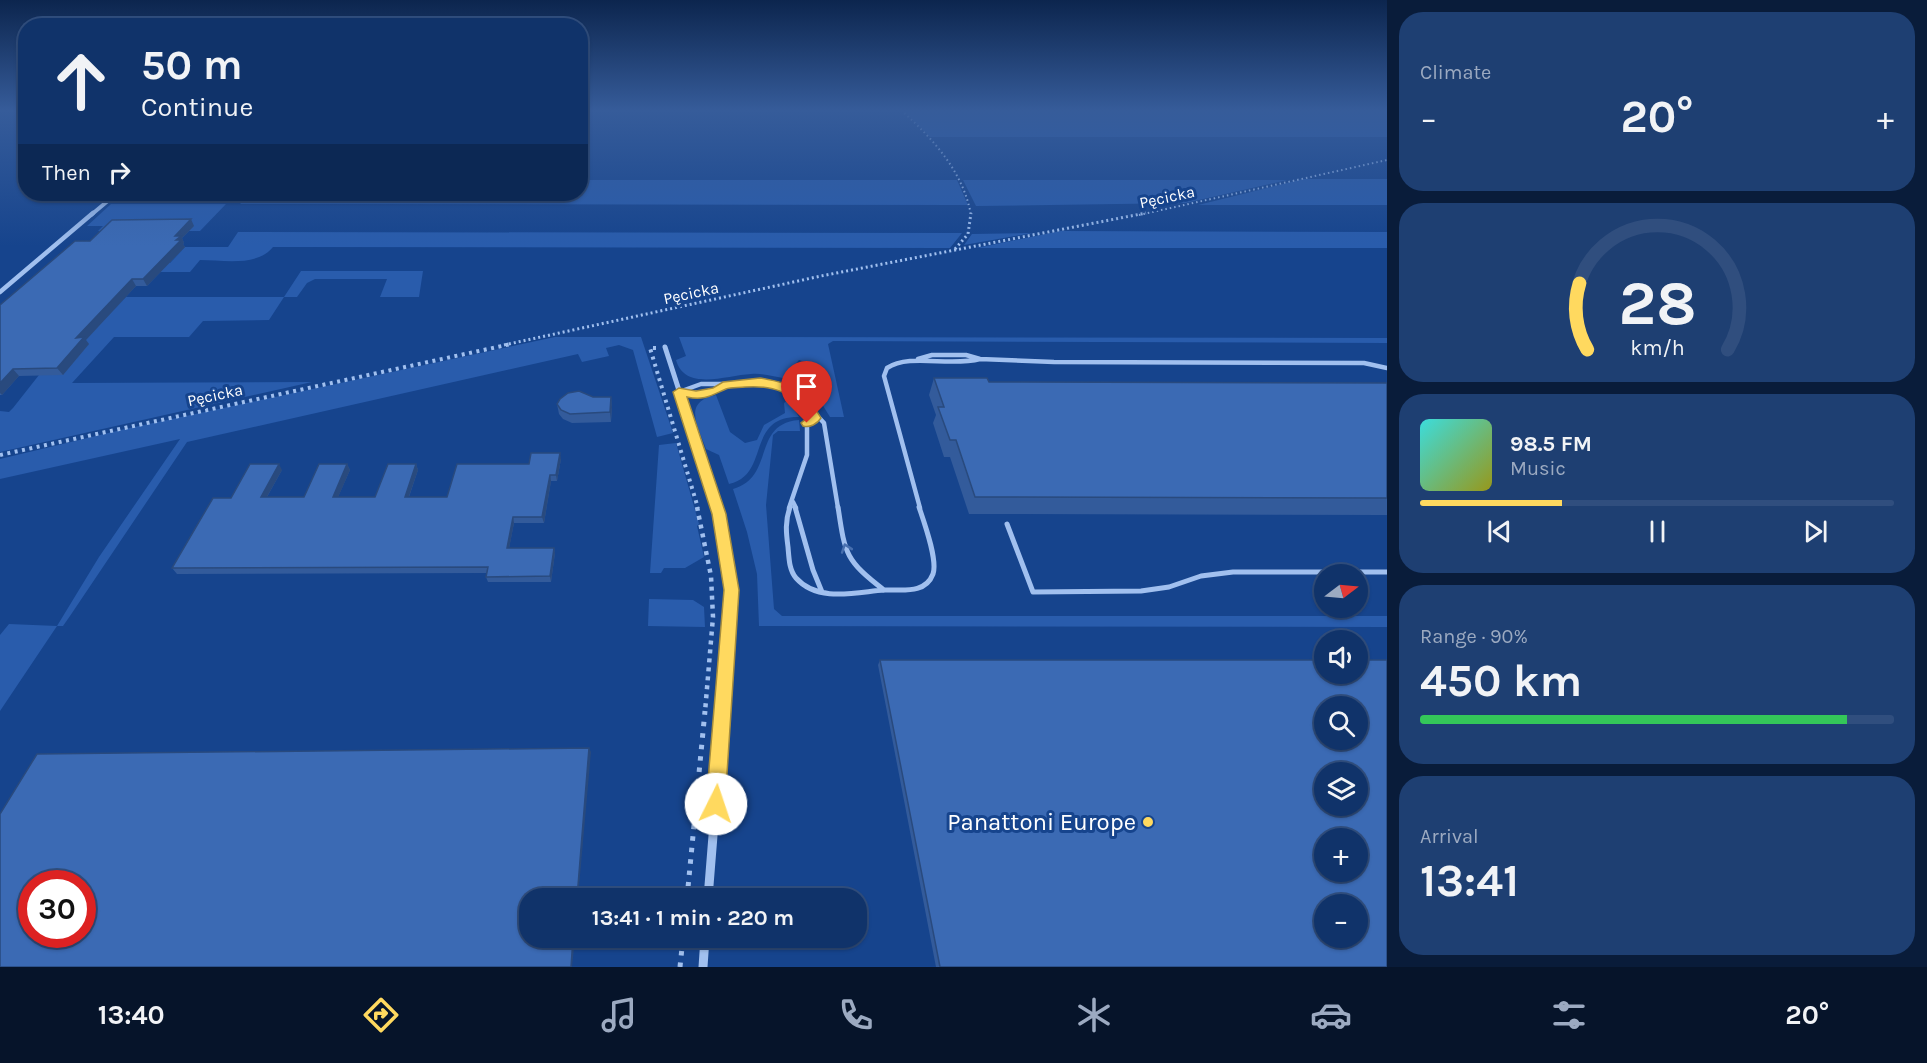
<!DOCTYPE html>
<html lang="en">
<head>
<meta charset="utf-8">
<style>
  :root { --surface:#10336a; --page:#1e3f72; --text:#f1f3f6; --muted:#9caac1; --line:#304e7e; --accent:#ffd95f }
  body { margin:0; font-family:Karla,sans-serif; background:var(--page); color:var(--text); height:100vh; display:flex; flex-direction:column; font-size:22px; white-space:nowrap }
  * { box-sizing:border-box; margin:0 }
  p { font-size:20px; color:var(--muted) }
  .icon { flex:none; width:33px; height:33px; fill:none; stroke:currentColor; stroke-width:2; stroke-linecap:round; stroke-linejoin:round }
  .map { position:relative; flex:1; overflow:hidden }
  .details { display:flex; flex-direction:column; gap:12px; padding:12px; background:#091c3a; width:540px }
  .details>* { flex:none }
  .banner { position:absolute; left:18px; top:18px; width:570px; height:183px; border-radius:24px; box-shadow:0 2px 4px #0004,0 0 0 2px var(--line); background:#10336a; color:var(--text); overflow:hidden }
  .needle { width:39px; rotate:74deg }
  .buttons { position:absolute; left:1314px; top:564px; display:grid; gap:12px }
  .buttons a { display:grid; place-items:center; width:54px; height:54px; border-radius:50%; background:var(--surface); box-shadow:0 2px 4px #0004,0 0 0 2px var(--line); font-size:30px }
  .speed { position:absolute; left:18px; top:870px; display:flex; gap:12px; font-size:30px; font-weight:700; text-align:center }
  .speed>* { display:grid; place-content:center; width:78px; height:78px; border-radius:50%; background:var(--surface); box-shadow:0 2px 4px #0004,0 0 0 2px var(--line); line-height:1 }
  .speed .limit { border:9px solid #d22; background:#fff; color:#111 }
  .pin { position:absolute; display:grid; place-items:center; width:51px; height:51px; color:#fff; margin:-62px -26px; border-radius:50% 50% 50% 0; rotate:-45deg; box-shadow:0 0 6px #0007 }
  .pin .icon { rotate:45deg }
  .me { position:absolute; width:66px; margin:-33px; rotate:4deg; stroke-linejoin:round; filter:drop-shadow(0 0 4px #0008) }
  .turn { display:flex; align-items:center; gap:21px; height:126px; padding:0 24px; font-size:27px }
  .turn .icon { width:78px; height:78px; stroke-width:2.5 }
  .turn b { display:block; font-size:42px; line-height:51px }
  .then { display:flex; align-items:center; height:57px; padding:0 24px; background:#0003; gap:12px; font-size:22px }
  .big { font-size:45px; font-weight:700; line-height:1.1 }
  .details .tile { flex:1; display:flex; flex-direction:column; justify-content:center; gap:9px; min-width:0; padding:0 21px; border-radius:24px; background:var(--page) }
  .details .dial { align-items:center; gap:0 }
  .dial svg { height:156px; overflow:visible; fill:none; stroke:var(--line); stroke-width:7; stroke-linecap:round; text-anchor:middle }
  .dial text { fill:var(--text); stroke:none }
  .song { display:flex; align-items:center; gap:18px }
  .cover { width:72px; height:72px; border-radius:9px; background:linear-gradient(135deg,hsl(180 70% 55%),hsl(60 70% 35%)) }
  .played { height:6px; border-radius:3px; background:linear-gradient(90deg,var(--accent) 30%,var(--line) 30%) }
  .keys { display:flex; justify-content:space-around; direction:ltr }
  .heat { display:flex; justify-content:space-between; align-items:center; font-size:33px; direction:ltr }
  .charge { height:9px; border-radius:4px; background:linear-gradient(90deg,#34c759 90%,var(--line) 0) }
  .trip { position:absolute; left:519px; top:888px; width:348px; height:60px; border-radius:24px; background:var(--surface); box-shadow:0 2px 4px #0004,0 0 0 2px var(--line); font-weight:700; line-height:60px; text-align:center }
  .tabs { display:flex; height:96px; justify-content:space-around; align-items:center; background:#06142a; color:var(--muted) }
  .tabs .icon { width:42px; height:42px }
  .tabs .active { color:var(--accent) }
  .tabs b { font-size:27px; color:var(--text) }
  main { display:flex; flex:1; min-height:0 }
  .map>svg:first-child { display:block }
  .green { fill:#295cac }
  .lines { fill:none; stroke-linecap:round; stroke-linejoin:round }
  .path-far4 { stroke:#a1c0ef; stroke-width:2; stroke-dasharray:1.5 3; stroke-linecap:butt }
  .path-far3 { stroke:#a1c0ef; stroke-width:3; stroke-dasharray:2 3; stroke-linecap:butt }
  .path-far2 { stroke:#a1c0ef; stroke-width:4; stroke-dasharray:3 4.5; stroke-linecap:butt }
  .path-far1 { stroke:#a1c0ef; stroke-width:4.5; stroke-dasharray:4 5; stroke-linecap:butt }
  .path { stroke:#a1c0ef; stroke-width:5; stroke-dasharray:4.5 7; stroke-linecap:butt }
  .service-far1 { stroke:#a1c0ef; stroke-width:4.5 }
  .service { stroke:#a1c0ef; stroke-width:5 }
  .minor-far4 { stroke:#a1c0ef; stroke-width:4 }
  .minor-far3 { stroke:#a1c0ef; stroke-width:4.5 }
  .minor-far2 { stroke:#a1c0ef; stroke-width:5 }
  .minor-far1 { stroke:#a1c0ef; stroke-width:7 }
  .minor { stroke:#a1c0ef; stroke-width:9 }
  .wall { fill:#335b9b }
  .shaded-wall { fill:#294a7e }
  .building { fill:#3b6ab4; stroke:#294a7e; stroke-width:1.5; fill-rule:evenodd }
  .oneway { stroke:#476faf }
  .route { fill:#ffd95f; stroke:#a68d3e; stroke-width:1.5 }
  .poi-dot { fill:#ffd95f; stroke:#16448d; stroke-width:2 }
  .labels { text-anchor:middle; dominant-baseline:central; stroke-width:6; stroke-linejoin:round; paint-order:stroke }
  .far-street-label { font-size:16px; fill:#fff; stroke:#16448d }
  .near-poi-label { font-size:24px; fill:#fff; stroke:#16448d; text-anchor:end }
</style>
</head>
<body>
<main>
<div class="map">
<svg width="1387" height="967" viewBox="0 0 1387 967">
  <rect width="100%" height="100%" fill="#16448d"/>
  <path class="green" d="M903 110H1387V137H930Z
    M1303 179H1387V205H1198Z
    M581 180H957L968 205 240 204 252 194H580Z
    M963 180H1288L1186 203 976 206Z
    M111 204H226L200 231H98L103 226H87Z
    M1061 231 1387 232V248H976Z
    M238 232 962 233 950 248 273 247C257 267 223 260 200 260L190 272H153L161 263H170L185 247H228Z
    M1033 233 964 245 972 234Z
    M301 271H423L419 297H380L387 279H315L307 283 297 297H284L269 320 203 321 189 337H114L72 383 312 382 0 452V411L9 412 13 408 39 375H63L67 345 107 317 126 297H284Z
    M555 337H641L673 433 657 437 633 350 619 345 606 348 609 356 582 362 578 354 187 442 70 616 63 626H57L0 711V635L9 624 57 626 99 557 180 439 0 479V459L125 429Z
    M679 337 1387 338V343L833 341 828 344 844 417H830L817 396 798 382 812 364 799 360 783 378C772 376 762 373 751 374 727 375 685 392 676 360L686 356Z
    M716 395 730 432 745 443 757 440 764 425 785 413 784 403 788 400 799 417C745 416 771 475 729 484L719 455 706 449C698 426 682 402 716 395Z
    M799 420 800 431H778L773 435 766 505 774 609 782 616H1387V627L759 626 757 574 747 532 733 489C776 477 751 424 799 420Z
    M676 443 699 524 697 526 704 557 685 568H664L661 573H650L659 445Z
    M649 599 693 600 704 607 705 627 648 626Z"/>
  <g class="lines">
    <path class="path-far4" d="M901 110C933 139 963 171 971 215
      M1139 215 1387 160"/>
    <path class="path-far3" d="M955 249 968 234 971 213
      M504 345 821 276 1146 213"/>
    <path class="path-far2" d="M656 348H650L698 508
      M0 455 511 344"/>
    <path class="path-far1" d="M697 507 711 576 713 617 705 712"/>
    <path class="path" d="M687 898 705 711
      M680 967 683 938"/>
    <path class="service-far1" d="M918 359 932 355H966L980 359 1054 362 1364 363 1387 368
      M679 392 701 384H769L796 393 824 423 838 508
      M679 392 708 393 723 385
      M793 502 796 508
      M789 508 807 455V423L814 418
      M920 508 884 376 887 368C910 353 949 367 980 359"/>
    <path class="service" d="M790 507C785 521 786 532 788 547 789 558 789 570 796 578 818 603 857 592 884 590 901 589 925 595 933 574 938 560 924 522 919 507
      M795 507 813 570 822 592
      M838 507C845 554 845 560 884 590
      M1007 524 1033 592 1141 591 1169 587 1201 576 1233 572H1387"/>
    <path class="minor-far4" d="M91 215 116 194"/>
    <path class="minor-far3" d="M0 292 93 213"/>
    <path class="minor-far2" d="M665 347 717 508"/>
    <path class="minor-far1" d="M717 507 732 590 722 712"/>
    <path class="minor" d="M708 898 723 711
      M703 967 705 938"/>
  </g>
  <path class="wall" d="M194 226 182 238 184 243 183 244 185 247 147 286H136L86 340 89 344 63 375 19 376 2 395H0V305L90 241Z
    M934 378 989 382 1387 383V515L969 514 950 457H944L933 423 936 415 929 395Z
    M593 397H611L612 407 611 422 572 423 563 419 559 414 557 404Z
    M561 459 557 481H551L544 523H514L509 548H554L555 553 551 582H488L486 577 487 573 177 574 172 568 231 498 282 470 267 497H304L347 464 350 470 338 497H375L416 464 418 470 409 497H447L529 464Z
    M880 660 1387 967H936L878 665Z"/>
  <path class="shaded-wall" d="M191 219 194 226 182 238 184 243 183 244 185 247 147 286 143 279 175 236Z
    M132 279 136 286 86 340 89 344 63 375 57 368 76 338Z
    M13 369 19 376 2 395 0 393V383Z
    M611 397 612 407 611 422 610 412Z
    M560 453 561 459 557 481 556 475Z
    M279 464 282 470 264 502 261 497Z
    M347 464 350 470 336 502 333 497Z
    M416 464 418 470 407 502 405 497Z
    M550 475 551 481 544 523 542 517Z
    M513 517 514 523 508 554 507 548Z
    M554 548 555 553 551 582 550 576Z
    M589 748 591 752 578 898H577Z
    M573 938H575L572 967H571Z"/>
  <path class="building" d="M191 219 175 236H181L176 240H181L143 279H132L76 338 84 337 57 368 13 369 0 383V305L75 241H90L112 220Z
    M934 378H987L989 382 1387 383V498L975 497 956 440H950L938 407H944Z
    M579 391 593 397H611L610 412 570 414 561 410 557 404 560 399 568 393Z
    M531 453H560L556 475H550L542 517H513L507 548H554L550 576 486 577 488 567 172 568 213 498H231L250 464H279L261 497H304L319 464H347L333 497H375L388 464H416L405 497H447L457 464H529Z
    M880 660H1324V674H1358V660H1387V967H940ZM1324 706H1358V740H1324ZM1324 772H1358V806H1324ZM1324 838H1358V872H1324ZM1324 904H1358V938H1324Z
    M589 748 577 898H530V938H573L571 967H0V814L37 754ZM32 884H82V934H32Z"/>
  <defs><path id="oneway-chevron" d="M-2-3.5L2.5 0L-2 3.5" fill="none" stroke-width="1.6" stroke-linecap="round" stroke-linejoin="round" transform="scale(1.5)"/></defs>
  <use class="oneway" href="#oneway-chevron" transform="translate(846 548) rotate(-109)"/>
  <linearGradient id="sky" x2="0" y2="1"><stop stop-color="#0c254e"/><stop offset="0.45" stop-color="#365c9a"/><stop offset="1" stop-color="#365c9a" stop-opacity="0"/></linearGradient>
  <rect width="1387" height="246" fill="url(#sky)"/>
  <path class="route" d="M760 378C794 384 804 388 821 418 817 424 810 428 803 426L801 423 808 417C794 392 773 385 745 387 740 388 731 387 726 389 712 395 704 401 687 397L726 514 739 590 725 804 723 811 716 814 709 811 706 804 724 590 712 514 673 392 679 388 696 391 713 388 723 382Z"/>
  <circle class="poi-dot" cx="1148" cy="822" r="6"/>
  <g class="labels">
    <g class="far-street-label">
      <text transform="translate(1167 197) rotate(-12)">Pęcicka</text>
      <text transform="translate(691 293) rotate(-12)">Pęcicka</text>
      <text transform="translate(215 395) rotate(-12)">Pęcicka</text>
    </g>
    <g class="near-poi-label">
      <text x="1136" y="822">Panattoni Europe</text>
    </g>
  </g>
</svg>
<div class="buttons">
<a><svg class="needle" viewBox="-14 -14 28 28"><path d="M0-13l5 13h-10z" fill="#e53935"/><path d="M0 13l5-13h-10z" fill="#9caac1"/></svg></a>
<a><svg class="icon" aria-label="sound" viewBox="0 0 24 24"><path d="M4 9h4l5-4v14l-5-4H4zM17 9q2 3 0 6"/></svg></a>
<a><svg class="icon" aria-label="search" viewBox="0 0 24 24"><circle cx="10" cy="10" r="6"/><path d="M15 15l6 6"/></svg></a>
<a><svg class="icon" aria-label="layers" viewBox="0 0 24 24"><path d="M12 4l9 5-9 5-9-5zM3 14l9 5 9-5"/></svg></a>
<a>+</a>
<a>−</a>
</div>
<div class="speed"><div class="limit">30</div></div>
<div class="pin" style="left:807px;top:423px;background:#d93025"><svg class="icon" aria-label="arrive" viewBox="0 0 24 24"><path d="M6 21V4h12l-3 4 3 4H6"/></svg></div>
<svg class="me" style="left:716px;top:804px" viewBox="-20 -20 40 40"><circle r="19" fill="#fff"/><path d="M0-13L10 11 0 6-10 11z" fill="#ffd95f"/></svg>
<div class="trip">13:41 · 1 min · 220 m</div>
<div class="banner">
<div class="turn"><svg class="icon" aria-label="ahead" viewBox="0 0 24 24"><path d="M12 20V5M6 11l6-6 6 6"/></svg><div><b>50 m</b>Continue</div></div>
<div class="then">Then<svg class="icon" aria-label="right" viewBox="0 0 24 24"><path d="M7 20v-9h11M14 6l5 5-5 5"/></svg></div>
</div>
</div>
<section class="details">
<div class="tile"><p>Climate</p>
<div class="heat"><a>−</a><b class="big">20°</b><a>+</a></div>
</div>
<div class="tile dial"><svg viewBox="0 0 100 80">
<path d="M14 69A42 42 0 1 1 86 69"/>
<path d="M14 69A42 42 0 0 1 10 35" stroke="#ffd95f"/>
<text x="50" y="56" font-size="32" font-weight="700">28</text>
<text x="50" y="72" font-size="11">km/h</text>
</svg></div>
<div class="tile">
<div class="song"><i class="cover"></i><div><b>98.5 FM</b><p>Music</p></div></div>
<div class="played"></div>
<div class="keys"><svg class="icon" aria-label="previous" viewBox="0 0 24 24"><path d="M18 5L8 12l10 7zM5 5v14"/></svg><svg class="icon" aria-label="pause" viewBox="0 0 24 24"><path d="M8 5v14M16 5v14"/></svg><svg class="icon" aria-label="next" viewBox="0 0 24 24"><path d="M6 5l10 7-10 7zM19 5v14"/></svg></div>
</div>
<div class="tile"><p>Range · 90%</p><b class="big">450 km</b><div class="charge"></div></div>
<div class="tile"><p>Arrival</p><b class="big">13:41</b></div>
</section>
</main>
<nav class="tabs">
<b>13:40</b>
<svg class="icon active" aria-label="directions" viewBox="0 0 24 24"><path d="M12 3l9 9-9 9-9-9zM9 14v-3h6M13 9l2 2-2 2"/></svg>
<svg class="icon" aria-label="music" viewBox="0 0 24 24"><path d="M9 18V5l10-2v13"/><circle cx="6" cy="18" r="3"/><circle cx="16" cy="16" r="3"/></svg>
<svg class="icon" aria-label="phone" viewBox="0 0 24 24"><path d="M5 4h4l2 5-3 2q2 4 5 5l2-3 5 2v4C11 20 4 13 5 4z"/></svg>
<svg class="icon" aria-label="climate" viewBox="0 0 24 24"><path d="M12 3v18M4 7l16 10M4 17L20 7"/></svg>
<svg class="icon" aria-label="car" viewBox="0 0 24 24"><path d="M5 17H2v-5l4-1 3-4h7l3 4 3 1v5h-3M9 17h6M6 11h13"/><circle cx="7" cy="17" r="2"/><circle cx="17" cy="17" r="2"/></svg>
<svg class="icon" aria-label="filters" viewBox="0 0 24 24"><path d="M4 7h16M4 17h16"/><circle cx="9" cy="7" r="2"/><circle cx="15" cy="17" r="2"/></svg>
<b>20°</b>
</nav>
</body>
</html>
